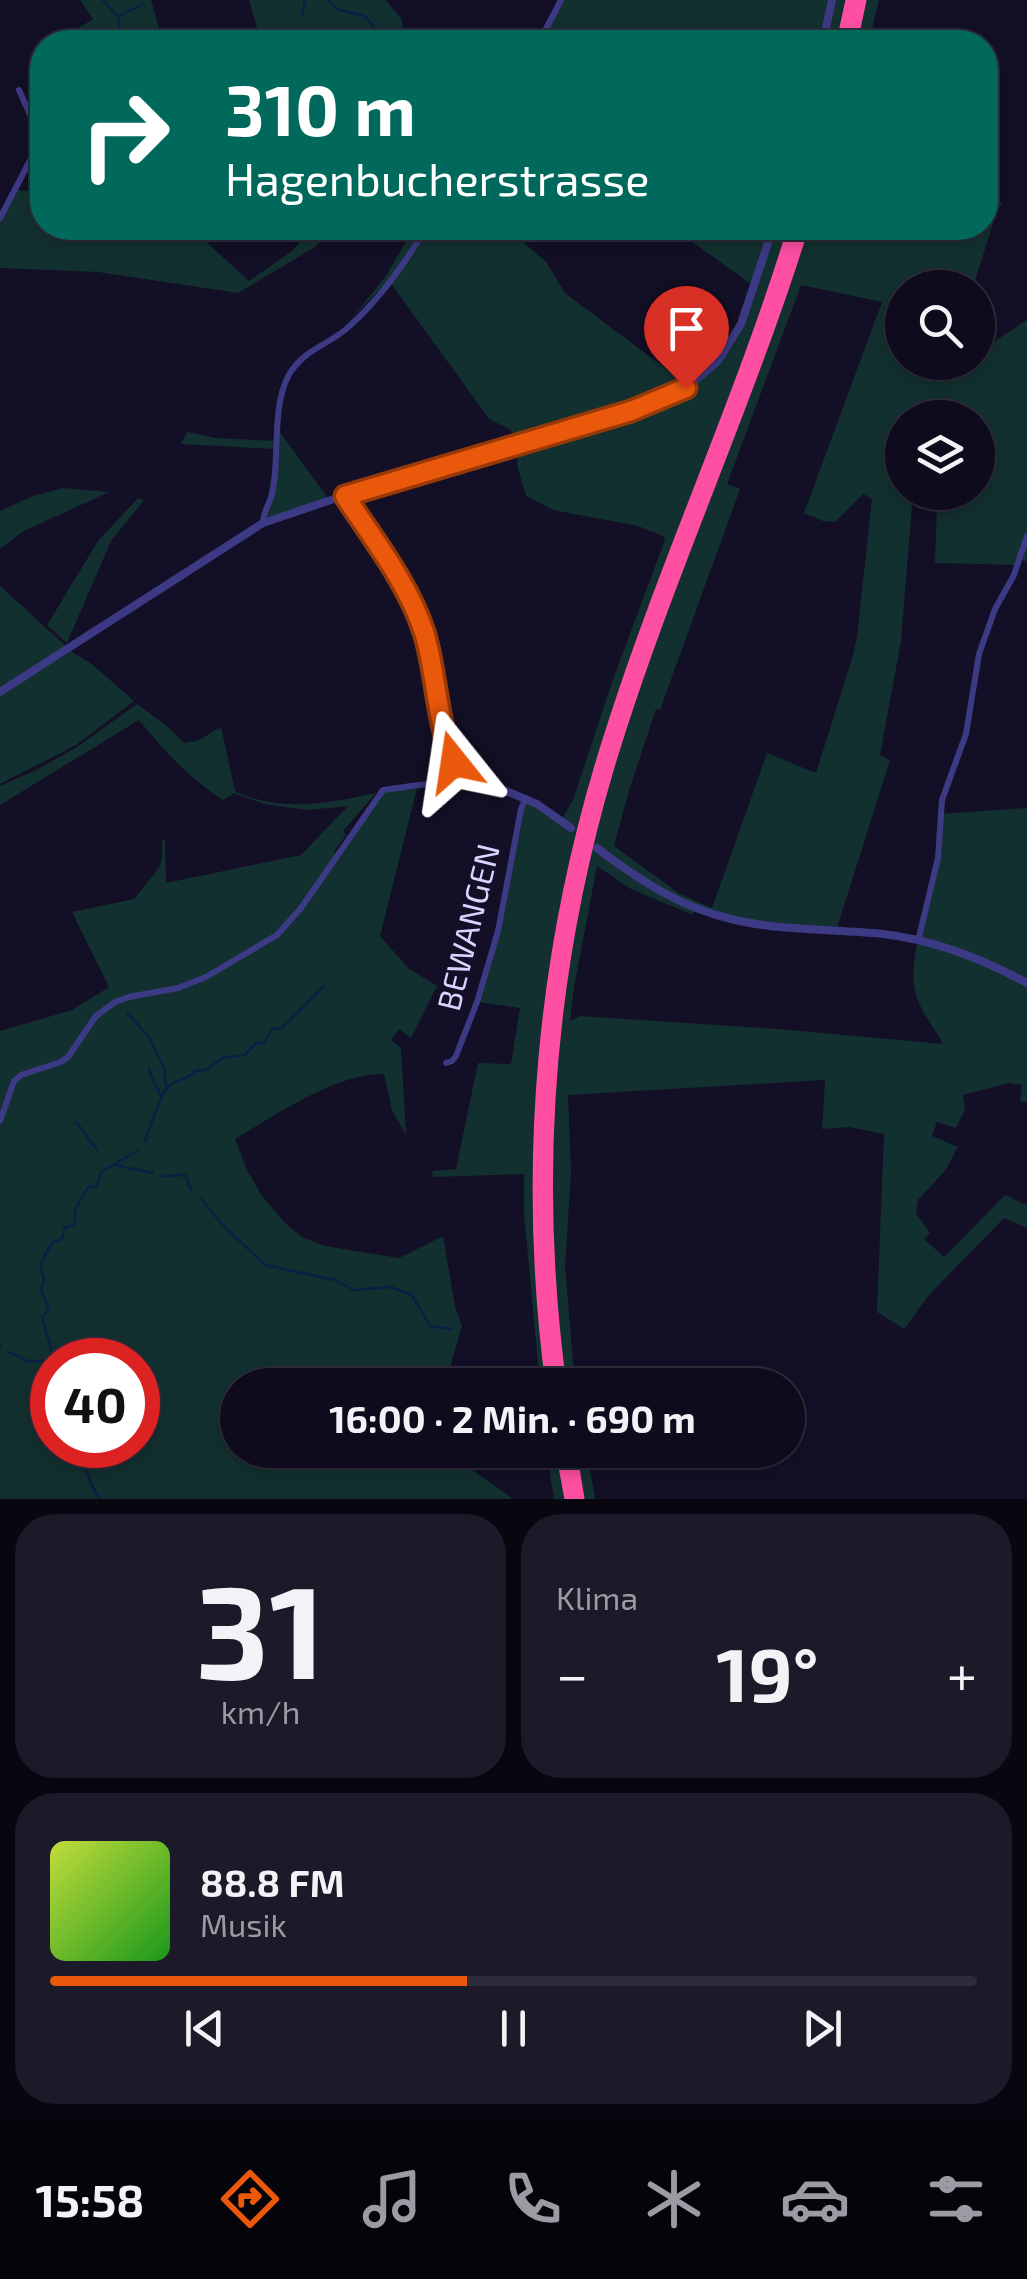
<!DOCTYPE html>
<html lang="de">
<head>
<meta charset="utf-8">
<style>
  :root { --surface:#0e0b1c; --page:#1c1929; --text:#f1f3f6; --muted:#9b9ba3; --line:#2e2b3b; --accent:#ea580c }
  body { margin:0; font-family:"Exo 2",sans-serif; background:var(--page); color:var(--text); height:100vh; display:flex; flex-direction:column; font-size:38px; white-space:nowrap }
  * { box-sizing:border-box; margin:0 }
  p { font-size:32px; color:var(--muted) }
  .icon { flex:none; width:55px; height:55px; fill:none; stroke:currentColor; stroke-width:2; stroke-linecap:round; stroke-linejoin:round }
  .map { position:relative; height:1499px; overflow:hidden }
  .sheet { display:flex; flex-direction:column; gap:15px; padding:15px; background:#08060f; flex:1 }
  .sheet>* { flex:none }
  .hud { position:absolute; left:30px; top:30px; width:968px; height:210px; border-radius:40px; box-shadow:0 5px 15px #0003,0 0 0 2px var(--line); background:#00695c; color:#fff; overflow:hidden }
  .buttons { position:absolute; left:885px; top:270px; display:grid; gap:20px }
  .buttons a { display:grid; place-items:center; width:110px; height:110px; border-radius:50%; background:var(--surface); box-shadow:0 5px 15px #0003,0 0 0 2px var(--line); font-size:50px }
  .speed { position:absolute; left:30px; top:1338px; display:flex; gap:20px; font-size:50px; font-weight:700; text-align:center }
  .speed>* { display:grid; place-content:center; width:130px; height:130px; border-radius:50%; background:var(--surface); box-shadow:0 5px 15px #0003,0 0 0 2px var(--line); line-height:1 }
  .speed .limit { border:15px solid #d22; background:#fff; color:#111 }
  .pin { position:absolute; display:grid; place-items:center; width:85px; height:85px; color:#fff; margin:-102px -42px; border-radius:50% 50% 50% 0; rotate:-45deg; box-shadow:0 0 10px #0007 }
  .pin .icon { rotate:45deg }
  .me { position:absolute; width:110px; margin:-55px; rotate:345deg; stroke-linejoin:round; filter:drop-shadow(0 0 8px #0008) }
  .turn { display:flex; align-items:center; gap:35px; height:210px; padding:0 30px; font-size:45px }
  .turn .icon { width:130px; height:130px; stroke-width:2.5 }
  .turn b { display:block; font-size:70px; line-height:85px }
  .big { font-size:75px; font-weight:700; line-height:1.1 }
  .sheet .card { flex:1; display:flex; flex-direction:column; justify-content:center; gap:15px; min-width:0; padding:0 35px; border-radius:40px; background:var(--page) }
  .sheet .dial { align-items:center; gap:0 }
  .dial b { font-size:130px; line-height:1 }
  .song { display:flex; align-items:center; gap:30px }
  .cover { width:120px; height:120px; border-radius:15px; background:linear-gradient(135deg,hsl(70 70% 55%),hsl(120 70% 35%)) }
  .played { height:10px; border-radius:5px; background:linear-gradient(90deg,var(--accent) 45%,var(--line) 45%) }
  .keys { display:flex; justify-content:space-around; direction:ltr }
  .heat { display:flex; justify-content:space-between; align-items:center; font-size:55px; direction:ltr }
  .sheet .tiles { flex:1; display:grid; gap:15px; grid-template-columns:1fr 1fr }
  .card:last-child { grid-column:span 2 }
  .trip { position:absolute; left:220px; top:1368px; width:585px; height:100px; border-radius:50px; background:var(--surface); box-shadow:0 5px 15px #0003,0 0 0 2px var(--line); font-weight:700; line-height:100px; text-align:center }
  .tabs { display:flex; height:160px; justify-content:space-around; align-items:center; background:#06040b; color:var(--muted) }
  .tabs .icon { width:70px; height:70px }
  .tabs .current { color:var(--accent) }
  .tabs b { font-size:45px; color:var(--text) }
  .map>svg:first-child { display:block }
  .green { fill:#12302f; fill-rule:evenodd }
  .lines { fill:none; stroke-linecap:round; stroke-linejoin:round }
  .stream { stroke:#0a1f44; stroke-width:2.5 }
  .minor { stroke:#3d3a85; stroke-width:6 }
  .tertiary { stroke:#3d3a85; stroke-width:8 }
  .motorway { stroke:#ff4fa3; stroke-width:11 }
  .route-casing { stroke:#983908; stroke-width:25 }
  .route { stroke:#ea580c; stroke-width:18 }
  .labels { text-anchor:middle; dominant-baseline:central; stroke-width:10; stroke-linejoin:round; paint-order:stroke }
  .street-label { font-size:32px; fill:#d9d4ff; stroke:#130f26 }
</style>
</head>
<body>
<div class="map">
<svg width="1027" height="1499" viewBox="0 0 1027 1499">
  <rect width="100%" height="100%" fill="#130f26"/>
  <path class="green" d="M80 0H151L163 42H55L93 19Z
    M249 0H386L402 20 404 42H261Z
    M561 0H879L869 42H539Z
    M17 190 42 192V228H191L249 281 292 251 313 228H334L315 247 238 293 98 272 0 268V220Z
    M985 199 1002 203 996 214 973 287 902 288V362H978V352L1027 320V561L1019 560 1018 565 935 563 937 505 934 501 933 493 978 492V418H902V492L913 493 901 641 880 755 890 760 836 931 767 925 695 909 693 915 631 889 597 866 574 987 570 1021 580 1016 779 1029 943 1044C934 1026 919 1011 915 990 907 954 932 897 938 860 940 845 940 829 940 814L1027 808V1102L1020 1101 1022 1085 1009 1083 963 1095 965 1109 956 1128 937 1122 932 1136 958 1147 945 1171 918 1200 916 1213 930 1233 924 1239 944 1257 1005 1195 1027 1205V1228L1004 1218 929 1295 904 1329 877 1312 884 1134 849 1127 822 1129 825 1080 568 1095 571 1171 565 1266 575 1385H540L524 1214V1174L433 1177 432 1171 456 1169 478 1063 511 1064 520 1008 477 1002 498 931 526 798 561 821 573 800 612 682 665 540 663 536 638 526 553 510 526 496 517 465 518 444 511 430 489 419 390 282 391 278 351 319 386 276 412 231 410 228H507L546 262 565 293 689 386 731 343 755 287 673 228H985ZM801 285 882 302 804 513 823 521 835 522 863 494 872 499 857 637 853 655 816 773 767 753 712 908 680 894 614 846 628 794 656 709 660 710 740 489 727 484Z
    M279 431 328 498 269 517 265 515Z
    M188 432 216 438 275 441 274 449 180 444Z
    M63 488 109 492 22 532 0 549V511L33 496Z
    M138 498 144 500 111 541 67 643 47 625 98 541Z
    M0 586 67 647 0 688Z
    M71 651 93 665 134 701 76 745 0 784V695Z
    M137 704 167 726 184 743 197 741 221 727 235 791C279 813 330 803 376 793L343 831 346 835 334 852 337 855 383 790 418 784 380 936 408 968 437 986 411 1038 399 1029 391 1040 401 1048 406 1135 392 1110 384 1074C336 1073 276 1115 235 1139L247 1170 262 1196 284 1222 302 1237 325 1246 399 1258 443 1236 455 1306 462 1326 445 1385H238V1450H444L513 1499H0V1031L72 1010 109 987 72 912 134 899 159 868 162 858V842L165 838 166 883 301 855 348 806 308 810 264 804 234 793 223 800C187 776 166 753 139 720L0 805V786L40 768 77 747ZM52 1360H138V1445H52Z
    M546 1450H587L595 1499H554Z"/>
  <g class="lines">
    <path class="stream" d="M103 0 118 17 122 42
      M328 0 337 9 365 16 384 39
      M302 16 305 0
      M118 17 143 4
      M127 1013 149 1037 163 1066
      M164 1068 166 1087
      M149 1069 153 1080
      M154 1083 161 1095
      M77 1123 97 1150
      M145 1141C151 1127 158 1098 168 1087 176 1078 188 1081 195 1071L206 1070 222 1058 245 1055 256 1043H264L272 1029 282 1028 324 986
      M115 1165 153 1173
      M163 1176 185 1175 191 1189
      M201 1199 221 1223 265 1265 335 1280 353 1290 391 1287 412 1295 430 1326 452 1329
      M0 1346H1
      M9 1352 27 1361H51
      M52 1389 50 1368 53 1357 42 1317 49 1309 41 1290 44 1280 40 1264 53 1242 62 1239 65 1228 74 1225 76 1208 88 1187 97 1186 101 1172 137 1151
      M85 1445C82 1463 89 1484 100 1499"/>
    <path class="minor" d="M539 42 561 0
      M0 218 37 147V130L19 90
      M263 523C263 512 269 505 272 494 281 457 269 396 295 366 308 350 329 343 345 330 378 302 404 265 426 228
      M918 941 938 858 942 800 966 734 979 654 995 609 1014 575 1027 536
      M446 1063 452 1061 456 1056 477 1002 498 931 521 809 526 798
      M0 1121 14 1081 21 1075 61 1062 68 1057 96 1016 115 1002 129 997 178 988 206 977 277 935 301 908 383 790 455 780 466 774"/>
    <path class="tertiary" d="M823 42 832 0
      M345 496 410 598 423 628 431 656 447 745 454 761 466 774 537 804 571 828
      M0 692 263 523 331 500 631 411 689 386 718 361 741 324 773 228
      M597 848C639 880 680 907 731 919 780 931 833 929 883 934 934 940 983 959 1027 983"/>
    <path class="motorway" d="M842 42 851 0
      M852 42 861 0
      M551 1385C522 1165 542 945 610 734 664 563 741 399 793 228
      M561 1385C533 1178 549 970 608 770 663 586 746 411 803 228
      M561 1450 570 1499
      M571 1450 579 1499"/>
  </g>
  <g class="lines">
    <defs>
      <path id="route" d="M454 762C436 721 437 674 424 632 408 583 373 539 345 496L631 411 686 388"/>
    </defs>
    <use href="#route" class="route-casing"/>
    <use href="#route" class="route"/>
  </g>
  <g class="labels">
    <g class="street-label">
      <text transform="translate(467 927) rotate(-76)">BEWANGEN</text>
    </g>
  </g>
</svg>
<div class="buttons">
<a><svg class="icon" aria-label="search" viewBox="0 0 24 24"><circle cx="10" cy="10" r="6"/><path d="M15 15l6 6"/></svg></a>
<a><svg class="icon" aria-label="layers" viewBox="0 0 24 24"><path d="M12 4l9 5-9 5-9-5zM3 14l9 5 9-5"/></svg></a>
</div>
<div class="speed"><div class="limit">40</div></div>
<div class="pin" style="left:686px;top:388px;background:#d93025"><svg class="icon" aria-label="arrive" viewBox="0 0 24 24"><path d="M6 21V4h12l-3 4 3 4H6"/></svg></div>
<svg class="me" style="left:454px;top:762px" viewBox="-20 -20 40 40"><path d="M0-17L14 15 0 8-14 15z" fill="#ea580c" stroke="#fff" stroke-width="4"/></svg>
<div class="trip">16:00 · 2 Min. · 690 m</div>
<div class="hud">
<div class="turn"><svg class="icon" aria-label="right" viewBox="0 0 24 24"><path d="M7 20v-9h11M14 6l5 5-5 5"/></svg><div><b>310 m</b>Hagenbucherstrasse</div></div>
</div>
</div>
<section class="sheet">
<div class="tiles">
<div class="card dial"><b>31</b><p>km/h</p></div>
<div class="card"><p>Klima</p>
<div class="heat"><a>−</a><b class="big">19°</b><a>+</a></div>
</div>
<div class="card">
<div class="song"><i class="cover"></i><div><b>88.8 FM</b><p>Musik</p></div></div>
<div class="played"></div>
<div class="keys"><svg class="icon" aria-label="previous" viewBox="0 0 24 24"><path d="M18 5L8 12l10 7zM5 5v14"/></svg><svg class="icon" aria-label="pause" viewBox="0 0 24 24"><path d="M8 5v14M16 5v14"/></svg><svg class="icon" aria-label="next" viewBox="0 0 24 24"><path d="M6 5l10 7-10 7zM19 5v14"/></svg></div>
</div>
</div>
</section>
<nav class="tabs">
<b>15:58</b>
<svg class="icon current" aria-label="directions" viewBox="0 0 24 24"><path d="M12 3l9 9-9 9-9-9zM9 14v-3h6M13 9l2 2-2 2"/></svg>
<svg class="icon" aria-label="music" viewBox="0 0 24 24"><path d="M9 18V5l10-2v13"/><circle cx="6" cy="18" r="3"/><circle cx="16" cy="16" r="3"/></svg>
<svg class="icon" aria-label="phone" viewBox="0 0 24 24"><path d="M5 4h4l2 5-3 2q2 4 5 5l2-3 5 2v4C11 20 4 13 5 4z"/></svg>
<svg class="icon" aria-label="climate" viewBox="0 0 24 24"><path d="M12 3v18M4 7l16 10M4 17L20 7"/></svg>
<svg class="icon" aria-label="car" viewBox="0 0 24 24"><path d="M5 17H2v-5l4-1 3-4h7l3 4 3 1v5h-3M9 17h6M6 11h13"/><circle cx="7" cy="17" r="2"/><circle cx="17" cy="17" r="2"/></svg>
<svg class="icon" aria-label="filters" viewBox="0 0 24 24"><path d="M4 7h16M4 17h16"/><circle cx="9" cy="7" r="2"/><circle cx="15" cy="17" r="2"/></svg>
</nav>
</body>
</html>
